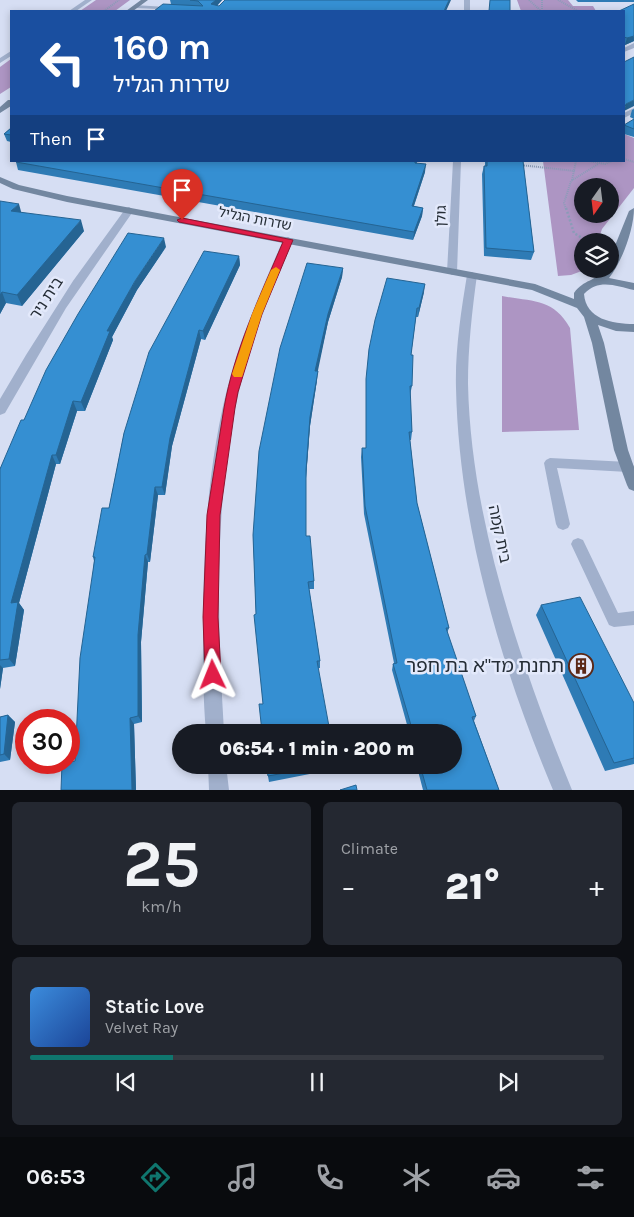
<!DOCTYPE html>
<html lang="en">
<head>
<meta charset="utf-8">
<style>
  :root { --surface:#171b24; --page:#242831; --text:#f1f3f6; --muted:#9ea1a6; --line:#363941; --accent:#0f766e }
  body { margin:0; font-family:Karla,"Noto Sans Hebrew",sans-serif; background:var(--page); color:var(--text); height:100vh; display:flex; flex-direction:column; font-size:19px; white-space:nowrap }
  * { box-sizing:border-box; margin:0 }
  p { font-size:16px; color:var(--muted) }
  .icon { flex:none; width:28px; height:28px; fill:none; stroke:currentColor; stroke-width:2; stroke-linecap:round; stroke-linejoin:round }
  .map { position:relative; height:790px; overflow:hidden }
  .drawer { display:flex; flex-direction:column; gap:12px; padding:12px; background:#0d0f14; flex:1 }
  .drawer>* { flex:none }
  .guide { position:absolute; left:10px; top:10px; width:615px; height:152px; border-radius:0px; box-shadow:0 2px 8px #0003; background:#1a4fa0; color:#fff; overflow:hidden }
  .needle { width:32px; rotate:194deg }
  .fabs { position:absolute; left:574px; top:178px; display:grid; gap:10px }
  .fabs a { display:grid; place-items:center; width:45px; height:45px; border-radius:50%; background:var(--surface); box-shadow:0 2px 8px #0003; font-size:25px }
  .speed { position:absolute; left:15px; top:709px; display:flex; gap:10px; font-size:25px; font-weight:700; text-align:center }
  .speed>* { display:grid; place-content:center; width:65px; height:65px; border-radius:50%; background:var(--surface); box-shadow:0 2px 8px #0003; line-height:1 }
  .speed .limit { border:8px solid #d22; background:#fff; color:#111 }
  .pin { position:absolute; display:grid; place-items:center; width:42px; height:42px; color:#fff; margin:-51px -21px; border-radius:50% 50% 50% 0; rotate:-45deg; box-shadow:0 0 5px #0007 }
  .pin .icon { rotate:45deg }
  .me { position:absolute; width:55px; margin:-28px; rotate:358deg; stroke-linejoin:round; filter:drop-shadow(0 0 4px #0008) }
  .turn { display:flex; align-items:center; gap:18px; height:105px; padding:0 20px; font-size:22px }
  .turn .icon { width:65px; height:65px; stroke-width:2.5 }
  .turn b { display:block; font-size:35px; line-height:42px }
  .then { display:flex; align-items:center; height:48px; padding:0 20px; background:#0003; gap:10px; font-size:19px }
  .big { font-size:38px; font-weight:800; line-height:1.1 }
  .drawer .tile { flex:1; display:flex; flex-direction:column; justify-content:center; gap:8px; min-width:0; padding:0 18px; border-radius:8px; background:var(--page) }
  .drawer .dial { align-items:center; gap:0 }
  .dial b { font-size:65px; line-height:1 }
  .song { display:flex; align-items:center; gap:15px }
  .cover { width:60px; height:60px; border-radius:8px; background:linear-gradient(135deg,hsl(210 70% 55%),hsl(220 70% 35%)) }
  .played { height:5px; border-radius:2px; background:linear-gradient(90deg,var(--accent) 25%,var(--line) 25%) }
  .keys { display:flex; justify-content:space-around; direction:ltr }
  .heat { display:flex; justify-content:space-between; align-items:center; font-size:28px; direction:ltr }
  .drawer .tiles { flex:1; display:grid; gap:12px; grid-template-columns:1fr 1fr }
  .tile:last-child { grid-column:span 2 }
  .trip { position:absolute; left:172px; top:724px; width:290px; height:50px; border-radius:25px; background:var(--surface); box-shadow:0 2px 8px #0003; font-weight:800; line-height:50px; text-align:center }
  .dock { display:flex; height:80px; justify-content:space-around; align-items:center; background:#090b0e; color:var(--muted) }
  .dock .icon { width:35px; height:35px }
  .dock .active { color:var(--accent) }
  .dock b { font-size:22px; color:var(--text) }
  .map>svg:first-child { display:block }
  .green { fill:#ad95c3; fill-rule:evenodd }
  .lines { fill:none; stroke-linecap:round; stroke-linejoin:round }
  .path-far1 { stroke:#8b9cb8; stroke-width:2; stroke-dasharray:1 1; stroke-linecap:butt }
  .path { stroke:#8b9cb8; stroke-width:2.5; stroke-dasharray:2 2; stroke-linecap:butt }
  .lane { fill:#a1b0cc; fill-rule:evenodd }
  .street { fill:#a1b0cc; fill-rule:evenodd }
  .secondary { fill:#7387a0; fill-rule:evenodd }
  .wall { fill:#2e7bb5 }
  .shaded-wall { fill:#256493 }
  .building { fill:#358fd2; stroke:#256493 }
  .route { fill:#e11d48; stroke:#92132f }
  .slow { fill:#f59e0b }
  .labels { text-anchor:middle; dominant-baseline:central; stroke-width:5; stroke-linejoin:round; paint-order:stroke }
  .far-street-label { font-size:14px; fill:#252d36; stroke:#e3e9fb }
  .street-label { font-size:16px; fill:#252d36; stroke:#e3e9fb }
  .near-poi-label { font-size:19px; fill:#252d36; stroke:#e3e9fb; text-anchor:end }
</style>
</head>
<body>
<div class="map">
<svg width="634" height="790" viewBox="0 0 634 790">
  <rect width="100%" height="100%" fill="#d6def3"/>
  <path class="green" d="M96 0H130L115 11H80Z
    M517 0H568L573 6H593L596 11H521Z
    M11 59V87L0 94V67Z
    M624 134 634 138V188L602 229 598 241H582V269H587L571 275 558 276 543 161H624ZM582 186H610V214H582Z
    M502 296C533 302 553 298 570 328L579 430 502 432Z"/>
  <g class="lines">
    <path class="path-far1" d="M529 0 541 11
      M542 0V11
      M558 0 578 11
      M104 11 119 0
      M624 159 634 162
      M589 161 605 164 612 161
      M520 165 575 171
      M572 180 576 161
      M566 209 564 203 571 181 598 164"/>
    <path class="path" d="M566 208 574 233 587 241"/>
    <path class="lane" d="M550 458 628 462 632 463 634 467 632 471 628 472 557 468 570 524 568 528 563 530 558 528 556 524 544 463 546 460Z
      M578 538 583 540 618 613 634 611V625L614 627 609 625 571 544 573 540Z"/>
    <path class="street" d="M85 0H92L76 11H69Z
      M464 0H470V11H464Z
      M134 5 199 9 202 11 136 8Z
      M634 43V48L624 52V48Z
      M11 51V56L0 63V58Z
      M634 108V113L624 118V113Z
      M453 161H461L457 272 452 275 447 272Z
      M129 207 134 210 66 308 5 413 0 415V399L26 355 73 281 126 208Z
      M288 237 293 240C275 284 255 328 243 375 213 491 217 613 224 732H206C203 699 203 664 203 630 203 545 208 457 231 374 244 328 264 284 283 240Z
      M472 272 477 275C472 311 468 348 468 384 471 521 521 665 572 790H553C500 664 459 525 456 388 455 350 461 312 467 275Z
      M208 765H226L229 790H209Z"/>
    <path class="secondary" d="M141 0H148L133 11H126Z
      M8 100H11V106L0 113V107Z
      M0 177 19 185 67 196 535 284 574 299V293C584 279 595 282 605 269H610V258L629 211 634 208C634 229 622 262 609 278L634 283V290C616 286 599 278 584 294 586 319 612 324 634 324V332L616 331 598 325 604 343 628 450 634 467V491L629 489 627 485 614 450 592 343 584 317 577 308 532 290 67 202 13 189 0 183Z"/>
  </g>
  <path class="wall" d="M170 0H222L217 6H219L154 11 171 4Z
    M576 0H634V2H578Z
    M624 11 634 41 625 45H624Z
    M634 109V119L630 117 632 110Z
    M634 119V137L624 134V125Z
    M11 128V142L7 141 4 134Z
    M417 161V163L425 172 414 206 423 208 422 216 413 240 18 170 16 162Z
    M485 161H523L534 252 531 260 484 256 482 174 484 166H485Z
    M0 201 22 213 84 231 22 306 6 303 0 314Z
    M166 247 137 290 112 337 113 340 85 411H77L60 464H56L19 603 24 610 15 666 3 668 0 689V469L24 420Z
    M239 256 240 265 205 340 201 339 172 446 165 495H158L150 562H148L141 642 142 722 134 724 136 790H61L75 761 94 561 93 557 109 508 124 433Z
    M343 268 342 277 328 322 317 371V380L310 426 306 478V536L314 581V589H309L320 661V668H318L263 704 256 614 253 535Z
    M424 292 418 317H416L411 355 412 386 410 395 412 432 411 440H410L417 503 449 628 447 633 476 716 474 721 499 790H423L417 767V765H454V732H409L392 670 393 664 394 663 364 514 361 457 362 448H366V388L369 349Z
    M541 605 634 703V764L605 771 536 615Z
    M8 715 15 722 10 760 0 762V717Z
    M266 765H336L335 769 269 782Z"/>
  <path class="shaded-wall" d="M216 0H222L212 11 211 4Z
    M449 0H451L446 11H444Z
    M634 36V41L625 45 627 38Z
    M634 100V106L624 111 626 104Z
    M426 164 425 172 411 214 412 206Z
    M19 204 22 215 11 211Z
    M423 208 422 216 413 240 414 232Z
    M81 220 84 231 22 306 17 295Z
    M164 238 166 247 137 290 112 337 113 340 85 411 81 402 107 331 135 281Z
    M239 256 240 265 205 340 203 331Z
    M343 268 342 277 328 322 316 380 315 371 328 314Z
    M425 284 424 292 418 317 419 308Z
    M2 292 6 303 0 314V295Z
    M199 330 201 339 172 446 165 495 162 487 170 438Z
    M318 371 317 380 310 426 306 478V470L310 417Z
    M73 401 77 411 60 464 56 455Z
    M52 455 56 464 19 603 24 610 15 666 9 659 11 603Z
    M155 487 158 495 150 562 147 554Z
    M145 555 148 562 141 642 142 722 138 716V635Z
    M0 665 3 668 0 689Z
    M8 715 15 722 10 760 4 754Z
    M130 718 134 724 136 790H132Z"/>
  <path class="building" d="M190 0H216L211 4 219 6 225 0H449L444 11H154L163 4 203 6 198 1Z
    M490 0H510V11H489Z
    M634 4V36L627 38 624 37V11H619Z
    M634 57V100L626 104 625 107H624V62Z
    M634 119V129L624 125Z
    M11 128V135L4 134Z
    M16 161H415V163L426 164 412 206 423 208 414 232 16 162Z
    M487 161H523L534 252 486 248 484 166H487Z
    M0 201 19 204 11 211 81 220 17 295 2 292 0 295Z
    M128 233 164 238 135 281 107 331H110L81 402 73 401 56 455H52L11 603 18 602 9 659 0 660V469L21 420H24L46 370 78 314Z
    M204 251 239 256 203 331 199 330 170 438 162 487H155L147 554 145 555 138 635V716L130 718 132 790H61L62 764 75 761 80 658 95 557H93L102 508H109L124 433 149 352Z
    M307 263 343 268 328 314 315 371H318L310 417 306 470V536H310L314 581 308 582 320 661H317L330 732H262L259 704H263L254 615 256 614 253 535 259 451 280 348Z
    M387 278 425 284 419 308H417L411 355H413L412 386H410L412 432H409L417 503 449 628H446L476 716 472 717 499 790H427L420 765H454V732H413L393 664 397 663 365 506 362 448H366V379L369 349 375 320Z
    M580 597 634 703V758L614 763 541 605Z
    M8 715 4 754 0 755V717Z
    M266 765H328L268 776Z
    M356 785 357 790H340Z"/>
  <path class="route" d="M182 218 293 240 262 314 238 392 235 408 220 515 218 617 221 675 218 681 213 683 207 681 205 675 203 617 207 515 224 408C234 351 260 296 283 242L179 222 177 220Z"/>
  <path class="slow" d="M276 267 280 270 262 314 243 374 242 377H234L232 374 252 314 271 270Z"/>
  <defs>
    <symbol id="building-ring" viewBox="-11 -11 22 22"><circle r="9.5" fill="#e3e9fb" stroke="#5b2817" stroke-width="1.5"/><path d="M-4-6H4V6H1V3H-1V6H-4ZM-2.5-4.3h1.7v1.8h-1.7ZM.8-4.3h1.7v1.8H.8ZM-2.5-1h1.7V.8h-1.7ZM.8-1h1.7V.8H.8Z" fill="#5b2817"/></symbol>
  </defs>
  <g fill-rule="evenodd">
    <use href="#building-ring" x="567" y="652" width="28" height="28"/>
  </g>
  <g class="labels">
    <g class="far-street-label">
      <text transform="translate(441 216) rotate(-88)">גולן</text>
      <text transform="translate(255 219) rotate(11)">שדרות הגליל</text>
    </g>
    <g class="street-label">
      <text transform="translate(46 298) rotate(-57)">בית ניר</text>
      <text transform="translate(500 534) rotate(78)">בית קמה</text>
    </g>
    <g class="near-poi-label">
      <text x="564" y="666">תחנת מד"א בת חפר</text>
    </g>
  </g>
</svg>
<div class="fabs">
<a><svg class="needle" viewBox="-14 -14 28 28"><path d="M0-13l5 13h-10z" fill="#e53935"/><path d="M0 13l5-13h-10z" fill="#9ea1a6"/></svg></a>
<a><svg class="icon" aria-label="layers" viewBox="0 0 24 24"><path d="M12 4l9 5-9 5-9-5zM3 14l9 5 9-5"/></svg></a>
</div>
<div class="speed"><div class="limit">30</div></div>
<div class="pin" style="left:182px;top:220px;background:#d93025"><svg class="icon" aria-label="arrive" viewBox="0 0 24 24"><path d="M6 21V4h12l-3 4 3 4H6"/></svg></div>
<svg class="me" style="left:213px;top:675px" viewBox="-20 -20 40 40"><path d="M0-17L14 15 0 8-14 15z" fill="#e11d48" stroke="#fff" stroke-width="4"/></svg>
<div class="trip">06:54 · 1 min · 200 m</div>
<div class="guide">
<div class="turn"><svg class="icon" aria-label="left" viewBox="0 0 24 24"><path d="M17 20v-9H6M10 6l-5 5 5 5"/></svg><div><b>160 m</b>שדרות הגליל</div></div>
<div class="then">Then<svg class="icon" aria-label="arrive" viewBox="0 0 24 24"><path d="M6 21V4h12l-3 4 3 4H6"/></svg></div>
</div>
</div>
<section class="drawer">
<div class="tiles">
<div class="tile dial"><b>25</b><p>km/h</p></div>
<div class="tile"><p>Climate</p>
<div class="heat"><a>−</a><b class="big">21°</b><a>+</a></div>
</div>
<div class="tile">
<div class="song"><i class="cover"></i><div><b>Static Love</b><p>Velvet Ray</p></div></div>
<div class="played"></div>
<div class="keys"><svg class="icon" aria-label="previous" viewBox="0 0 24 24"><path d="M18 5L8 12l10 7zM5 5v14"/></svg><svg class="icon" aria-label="pause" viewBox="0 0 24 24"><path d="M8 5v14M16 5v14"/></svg><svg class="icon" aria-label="next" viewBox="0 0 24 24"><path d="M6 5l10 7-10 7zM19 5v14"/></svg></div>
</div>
</div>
</section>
<nav class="dock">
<b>06:53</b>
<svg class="icon active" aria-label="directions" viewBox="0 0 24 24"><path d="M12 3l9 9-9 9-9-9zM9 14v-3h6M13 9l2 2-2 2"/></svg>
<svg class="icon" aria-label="music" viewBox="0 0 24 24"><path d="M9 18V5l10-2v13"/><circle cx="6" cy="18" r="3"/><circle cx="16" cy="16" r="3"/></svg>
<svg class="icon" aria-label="phone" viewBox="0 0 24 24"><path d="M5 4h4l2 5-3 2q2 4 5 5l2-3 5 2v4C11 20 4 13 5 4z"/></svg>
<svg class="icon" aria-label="climate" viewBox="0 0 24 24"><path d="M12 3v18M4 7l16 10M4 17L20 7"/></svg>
<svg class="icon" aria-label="car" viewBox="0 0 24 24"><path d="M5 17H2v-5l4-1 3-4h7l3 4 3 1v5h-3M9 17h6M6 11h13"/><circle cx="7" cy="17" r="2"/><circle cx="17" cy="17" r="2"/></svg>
<svg class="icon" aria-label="filters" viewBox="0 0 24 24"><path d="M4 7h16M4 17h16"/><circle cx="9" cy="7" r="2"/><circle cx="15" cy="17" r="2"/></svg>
</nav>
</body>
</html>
